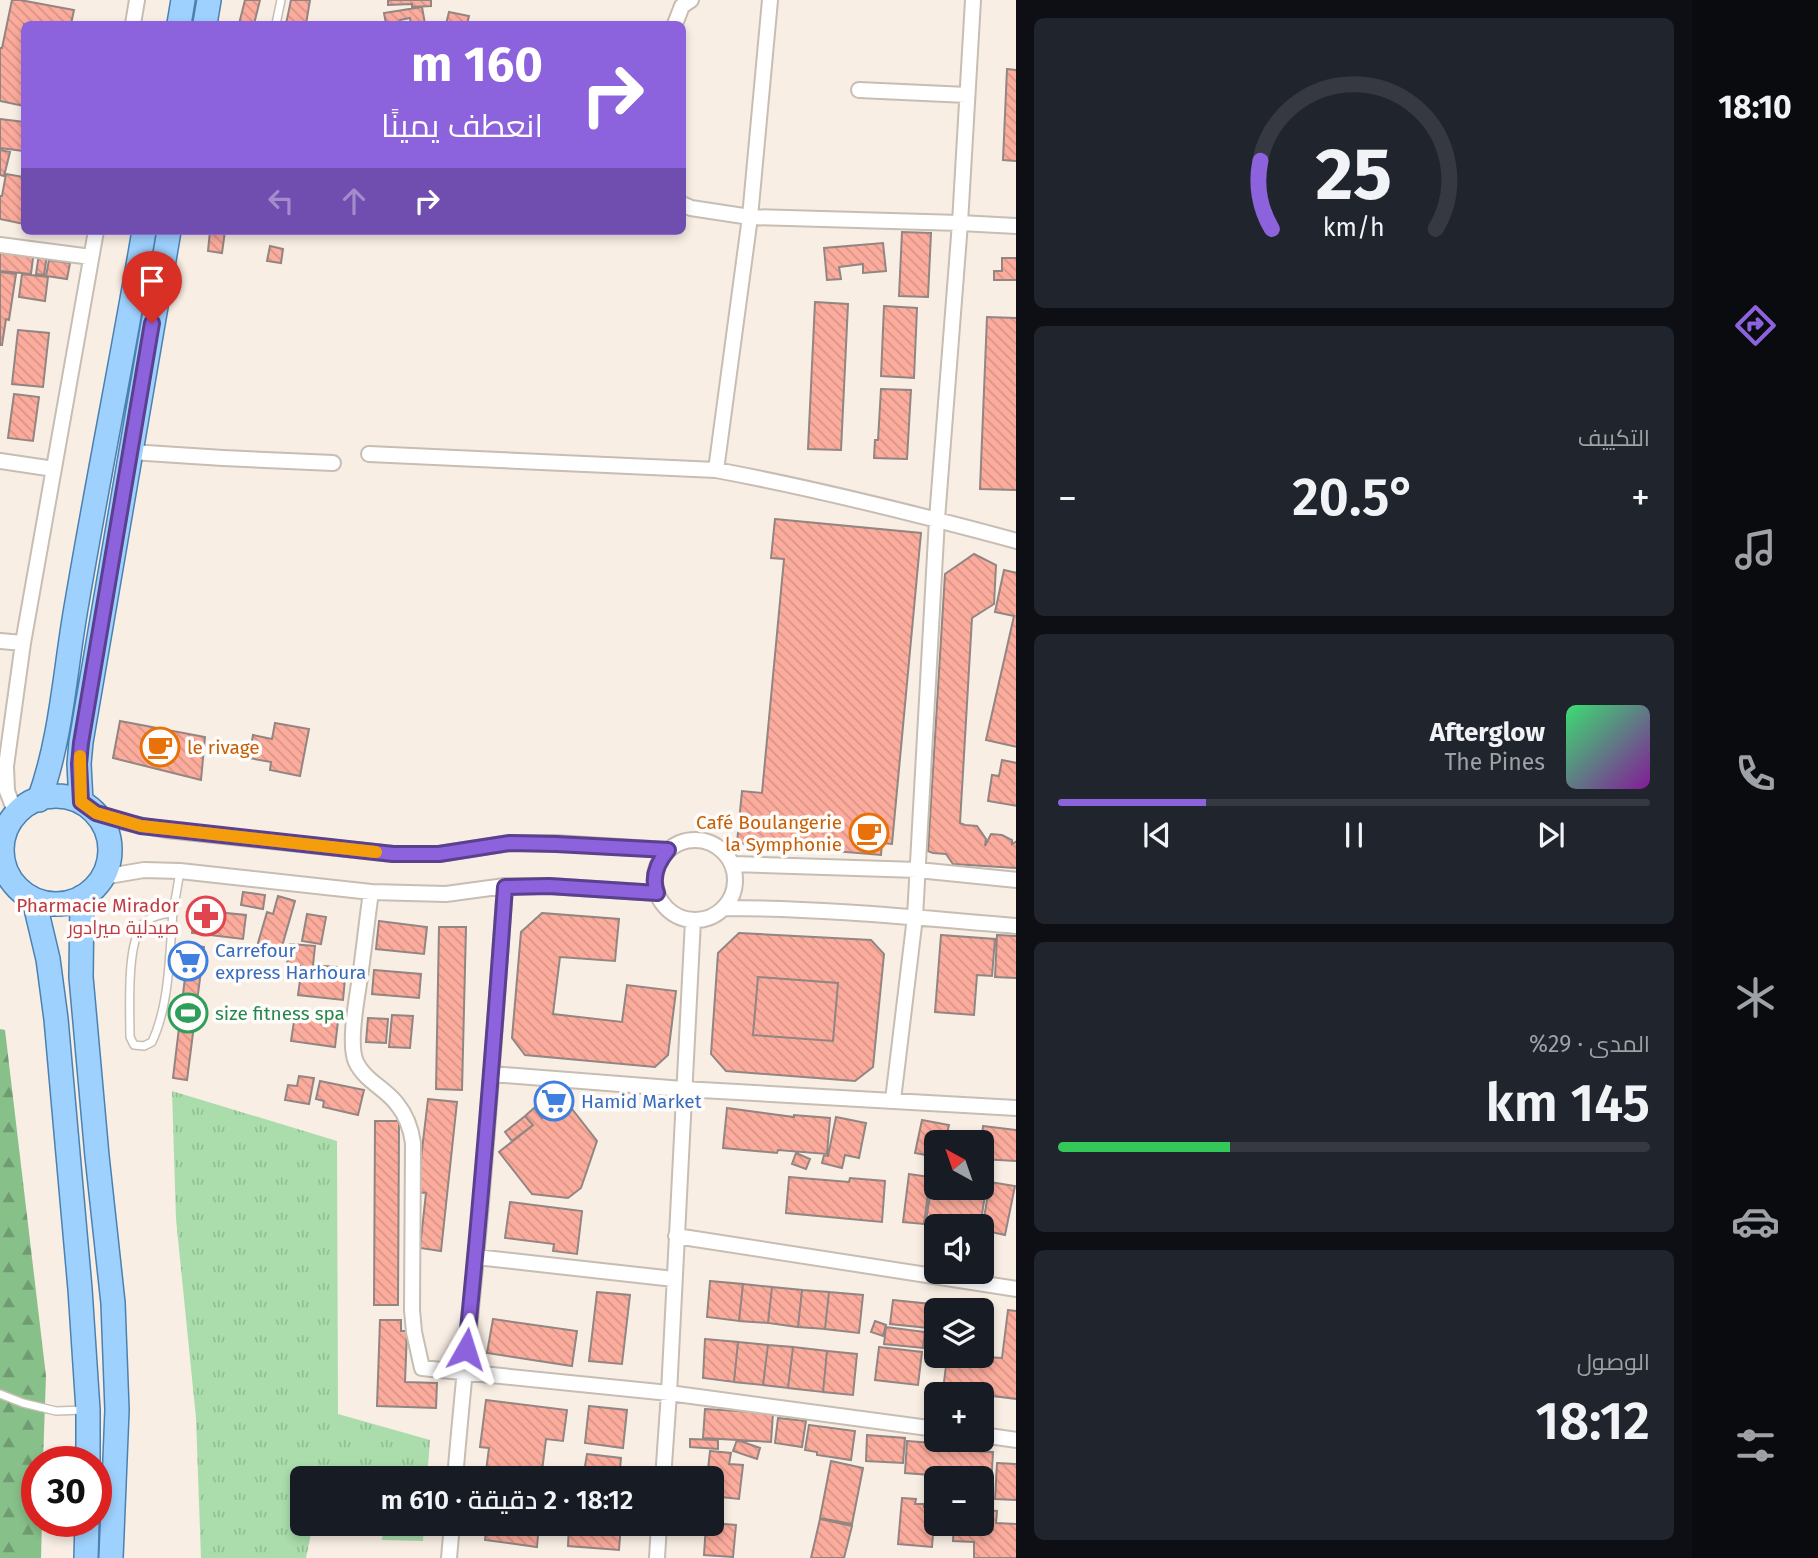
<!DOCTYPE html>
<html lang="ar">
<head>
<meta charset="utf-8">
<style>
  :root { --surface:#171b24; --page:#20242c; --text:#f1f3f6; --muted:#9ea1a6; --line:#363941; --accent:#8c62dd }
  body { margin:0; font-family:"Fira Sans",Cairo,sans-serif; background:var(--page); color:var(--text); direction:rtl; height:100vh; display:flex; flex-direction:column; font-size:26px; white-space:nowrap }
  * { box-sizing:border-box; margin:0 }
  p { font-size:23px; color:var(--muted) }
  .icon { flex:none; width:38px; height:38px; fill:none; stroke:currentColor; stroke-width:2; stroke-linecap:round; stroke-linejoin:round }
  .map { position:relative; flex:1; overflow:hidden; direction:ltr }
  .details { display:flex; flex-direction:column; gap:18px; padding:18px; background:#0d0f14; width:676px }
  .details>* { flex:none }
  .guide { position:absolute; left:21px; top:21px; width:665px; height:214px; border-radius:10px; box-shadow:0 4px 10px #0003; direction:rtl; background:#8c62dd; color:#fff; overflow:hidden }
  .needle { width:46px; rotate:320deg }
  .tools { position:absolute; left:924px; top:1130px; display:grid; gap:14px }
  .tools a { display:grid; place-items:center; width:70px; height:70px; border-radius:10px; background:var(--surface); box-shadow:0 4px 10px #0003; font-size:35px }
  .speed { position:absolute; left:21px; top:1446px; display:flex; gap:14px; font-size:35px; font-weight:700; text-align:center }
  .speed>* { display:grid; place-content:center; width:91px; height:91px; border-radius:50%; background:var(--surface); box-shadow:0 4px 10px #0003; line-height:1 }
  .speed .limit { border:10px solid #d22; background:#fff; color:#111 }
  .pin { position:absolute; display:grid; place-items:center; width:60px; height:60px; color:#fff; margin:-72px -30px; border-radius:50% 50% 50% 0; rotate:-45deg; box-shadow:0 0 7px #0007 }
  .pin .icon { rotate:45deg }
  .me { position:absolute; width:77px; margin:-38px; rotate:6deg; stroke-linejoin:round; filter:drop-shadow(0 0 5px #0008) }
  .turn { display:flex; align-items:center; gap:24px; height:147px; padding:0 28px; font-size:32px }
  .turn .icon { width:91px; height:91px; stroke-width:2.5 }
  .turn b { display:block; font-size:49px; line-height:60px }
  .lanes { display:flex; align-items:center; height:66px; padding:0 28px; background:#0003; justify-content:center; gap:35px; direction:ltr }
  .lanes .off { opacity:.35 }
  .big { font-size:52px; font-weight:600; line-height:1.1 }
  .details .card { flex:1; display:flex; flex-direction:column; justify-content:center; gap:10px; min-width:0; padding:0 24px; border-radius:10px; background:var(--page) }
  .details .dial { align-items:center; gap:0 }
  .dial svg { height:182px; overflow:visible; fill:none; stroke:var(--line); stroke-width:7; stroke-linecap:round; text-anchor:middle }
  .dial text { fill:var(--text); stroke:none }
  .song { display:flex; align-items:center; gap:21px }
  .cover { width:84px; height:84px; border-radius:10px; background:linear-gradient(135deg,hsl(140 70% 55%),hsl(290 70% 35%)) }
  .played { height:7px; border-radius:4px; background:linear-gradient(90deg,var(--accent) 25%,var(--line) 25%) }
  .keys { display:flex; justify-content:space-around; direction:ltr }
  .heat { display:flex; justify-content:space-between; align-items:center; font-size:38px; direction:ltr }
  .charge { height:10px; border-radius:5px; background:linear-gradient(90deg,#34c759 29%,var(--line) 0) }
  .trip { position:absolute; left:290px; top:1466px; width:434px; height:70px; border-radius:10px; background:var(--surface); box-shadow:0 4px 10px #0003; font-weight:600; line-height:70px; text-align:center; direction:rtl }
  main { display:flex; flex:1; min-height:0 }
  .dock { display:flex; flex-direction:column; width:126px; justify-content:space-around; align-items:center; background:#090b0e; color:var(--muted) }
  .dock .icon { width:49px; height:49px }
  .dock .selected { color:var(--accent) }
  .dock b { font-size:32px; color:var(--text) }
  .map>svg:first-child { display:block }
  .grass { fill:url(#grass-tufts) }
  .forest { fill:url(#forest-firs) }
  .building { fill:url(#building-back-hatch); stroke:#928582; stroke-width:2; fill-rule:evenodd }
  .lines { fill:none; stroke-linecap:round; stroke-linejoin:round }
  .lane-casing { stroke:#c6bdb3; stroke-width:10 }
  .street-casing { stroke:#c6bdb3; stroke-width:18 }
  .primary-casing { stroke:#4b81b0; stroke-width:26 }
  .lane { stroke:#fff; stroke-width:7 }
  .street { stroke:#fff; stroke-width:14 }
  .primary { stroke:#9ed1fe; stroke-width:23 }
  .route-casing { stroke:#5b4090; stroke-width:18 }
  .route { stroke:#8c62dd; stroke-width:12 }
  .slow { stroke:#f59e0b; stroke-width:12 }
  .labels { text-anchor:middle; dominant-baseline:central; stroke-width:7; stroke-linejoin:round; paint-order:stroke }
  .food-label { font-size:19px; fill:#c56008; stroke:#fffdfb; text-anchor:start }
  .health-label { font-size:19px; fill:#be3a42; stroke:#fffdfb; text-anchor:end }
  .shop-label { font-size:19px; fill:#366cbe; stroke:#fffdfb; text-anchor:start }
  .leisure-label { font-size:19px; fill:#27864d; stroke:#fffdfb; text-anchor:start }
</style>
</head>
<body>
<main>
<nav class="dock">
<b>18:10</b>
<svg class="icon selected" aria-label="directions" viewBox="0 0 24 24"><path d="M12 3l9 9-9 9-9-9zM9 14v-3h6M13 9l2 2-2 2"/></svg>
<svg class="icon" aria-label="music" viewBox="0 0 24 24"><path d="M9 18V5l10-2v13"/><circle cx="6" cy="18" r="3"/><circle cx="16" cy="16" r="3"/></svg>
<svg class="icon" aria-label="phone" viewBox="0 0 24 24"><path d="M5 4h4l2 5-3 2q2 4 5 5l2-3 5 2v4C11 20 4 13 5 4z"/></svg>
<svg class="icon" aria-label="climate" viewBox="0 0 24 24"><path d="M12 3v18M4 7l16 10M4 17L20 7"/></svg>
<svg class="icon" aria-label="car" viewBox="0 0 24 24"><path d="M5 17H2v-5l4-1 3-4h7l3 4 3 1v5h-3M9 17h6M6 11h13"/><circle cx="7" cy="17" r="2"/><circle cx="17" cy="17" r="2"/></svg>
<svg class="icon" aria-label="filters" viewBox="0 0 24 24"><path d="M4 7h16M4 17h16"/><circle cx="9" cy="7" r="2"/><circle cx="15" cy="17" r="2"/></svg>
</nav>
<section class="details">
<div class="card dial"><svg viewBox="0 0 100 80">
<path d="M14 69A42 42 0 1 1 86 69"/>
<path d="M14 69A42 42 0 0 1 9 39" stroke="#8c62dd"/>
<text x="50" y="56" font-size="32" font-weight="700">25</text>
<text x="50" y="72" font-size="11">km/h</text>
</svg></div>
<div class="card"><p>التكييف</p>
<div class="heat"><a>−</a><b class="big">20.5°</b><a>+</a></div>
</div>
<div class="card">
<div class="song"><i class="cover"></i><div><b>Afterglow</b><p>The Pines</p></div></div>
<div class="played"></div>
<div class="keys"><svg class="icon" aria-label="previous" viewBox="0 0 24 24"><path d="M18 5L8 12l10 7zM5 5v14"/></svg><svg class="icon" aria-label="pause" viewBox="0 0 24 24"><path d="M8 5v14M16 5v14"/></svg><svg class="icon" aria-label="next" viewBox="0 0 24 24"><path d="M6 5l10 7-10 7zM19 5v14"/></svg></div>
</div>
<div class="card"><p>المدى · 29%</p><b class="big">145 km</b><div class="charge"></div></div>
<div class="card"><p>الوصول</p><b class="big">18:12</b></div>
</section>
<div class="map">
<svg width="1017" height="1558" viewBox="0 0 1017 1558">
  <defs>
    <pattern id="grass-tufts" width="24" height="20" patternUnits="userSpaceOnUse" patternTransform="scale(1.75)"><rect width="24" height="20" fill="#aaddab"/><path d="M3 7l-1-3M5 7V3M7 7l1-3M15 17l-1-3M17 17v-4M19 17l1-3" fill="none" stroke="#92be93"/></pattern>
    <pattern id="forest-firs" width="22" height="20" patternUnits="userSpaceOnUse" patternTransform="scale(1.75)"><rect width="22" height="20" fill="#88c08a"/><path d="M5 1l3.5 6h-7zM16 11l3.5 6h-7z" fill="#6f9c70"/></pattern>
    <pattern id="building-back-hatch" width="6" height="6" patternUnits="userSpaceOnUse" patternTransform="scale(1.75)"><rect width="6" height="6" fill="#fcac9d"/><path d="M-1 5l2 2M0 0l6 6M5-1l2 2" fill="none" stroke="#d89487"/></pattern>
  </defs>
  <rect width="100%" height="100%" fill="#f8eee4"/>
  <path class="grass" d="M172 1091 337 1141 338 1414 430 1440 427 1479H303V1524H313L306 1558H201L196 1418 176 1219Z
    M384 1524H424L423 1541 382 1540Z"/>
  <path class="forest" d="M0 1029 5 1030 46 1376 43 1461H37V1521H42L41 1558H0Z"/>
  <path class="building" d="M12 0H20L74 10 71 24H24V106L0 101V48H2Z
    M245 0H260L254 24H239Z
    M291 0H310L306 24H286Z
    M388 0H431V6L412 7V4L388 5Z
    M422 7 425 24H411L410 18 400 20 401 24H386L384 13Z
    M449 12 469 16 467 24H446Z
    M1007 69 1017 70V161L1003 160Z
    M0 119 24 122V151L0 148Z
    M0 150 10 152 4 176 0 175Z
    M6 174 24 177V224L0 219V196H2Z
    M210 231H225L222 253 208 251Z
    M902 232 931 233 928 297 899 296Z
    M883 243 886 271 863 273V264L839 267 841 279 827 280 824 248Z
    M270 246 283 249 281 263 267 261Z
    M0 247 34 250 31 274 0 271Z
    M39 254 47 255 44 275 36 274Z
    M1002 258H1017V280H994V271H1002Z
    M49 260 70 263 67 279 46 276Z
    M0 272 16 274 9 320 6 319 2 345H0Z
    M22 274 48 277 45 301 19 297Z
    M815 302 848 304 841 450 808 449Z
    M884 306 917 308 914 378 881 376Z
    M987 317 1017 318V490L980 489Z
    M18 330 49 333 43 387 12 384Z
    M881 389 911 390 907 459 874 458 875 440H878Z
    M14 394 39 397 33 441 8 438Z
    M775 519 921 533 892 844 882 843 881 855 737 843 742 791 762 793 784 559 771 558Z
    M974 554 996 565 994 604 972 618 960 823 965 825 977 826 986 839 985 846 991 834 1002 835 1012 840V844L1017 841V868L953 864 946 854 933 853 928 851 945 574Z
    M1004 570 1017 573V747L986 740 1014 616 995 612Z
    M120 721 205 737 201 780 113 758Z
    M275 723 309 729 300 776 270 770 271 762 249 758 253 735 272 739Z
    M1002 760 1017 763V806L988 801 992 775 999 776Z
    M243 892 265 895 263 909 241 905Z
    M278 896 295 901 281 950 258 943 267 912 273 914Z
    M195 910 246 915 243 939 192 933Z
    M542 913 619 919 615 961 560 957 553 1014 622 1022 627 985 676 991 668 1055 655 1067 525 1055 512 1038 521 932Z
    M307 914 326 917 321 944 302 941Z
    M379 921 427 927 424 954 376 949Z
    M439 927H466L462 1090 436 1089Z
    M739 933 871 940 884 954 873 1067 855 1081 726 1071 711 1054 718 953ZM758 977 838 983 833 1041 753 1035Z
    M941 935 995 939 992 976 977 975 974 1015 935 1012Z
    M997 935 1017 936V978L995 977Z
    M189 944 204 947 187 1080 173 1078Z
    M290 944 315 946 313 965 346 968 343 1000 298 995 302 966 287 964Z
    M374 970 421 974 419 998 372 994Z
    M758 977 838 983 833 1041 753 1035Z
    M295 1015 338 1021 335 1047 291 1041Z
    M392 1015 413 1016 410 1048 389 1047Z
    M368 1018 388 1019 386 1043 366 1042Z
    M299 1076 314 1078 309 1104 285 1100 288 1085 297 1086Z
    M320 1081 364 1090 358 1115 323 1107 324 1101 316 1099Z
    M557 1090 565 1100 542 1118 534 1108Z
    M428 1099 457 1102 441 1251 420 1248 426 1193 417 1192Z
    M565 1100 597 1141 581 1188 568 1198 532 1194 499 1152 533 1125 525 1116 534 1108 542 1118Z
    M727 1108 794 1117V1115L830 1118 827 1154 778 1150 777 1153 723 1148Z
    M525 1116 533 1125 512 1141 505 1132Z
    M836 1117 866 1123 859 1158 845 1155 842 1168 822 1163 824 1155 828 1156Z
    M922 1120 949 1125 945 1143H936V1157L915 1153Z
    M375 1121H399L398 1305H374Z
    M983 1126 1017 1130V1161L982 1159V1143H962L963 1133 982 1135Z
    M796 1153 810 1159 806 1169 792 1164Z
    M934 1169H936V1188H960V1192L985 1195 980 1227H966L926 1221Z
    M909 1174 930 1177 924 1224 903 1222Z
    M789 1177 849 1182 850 1178 885 1181 882 1222 786 1213Z
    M990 1182 1015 1186 1005 1235 982 1230Z
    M510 1202 582 1211 577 1254 553 1251 554 1244 505 1238Z
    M710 1281 743 1284 739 1321 707 1317Z
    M743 1284 772 1287 768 1323 739 1321Z
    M772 1287 802 1290 798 1327 768 1323Z
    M802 1290 829 1292 825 1329 798 1327Z
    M597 1292 630 1295 622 1364 589 1361Z
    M829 1292 863 1295 859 1333 825 1329Z
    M893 1300 931 1304 928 1328 890 1324Z
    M934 1300 958 1302 957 1305 990 1309 986 1338H982V1311H936V1333L930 1332Z
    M1008 1310 1017 1311V1399L943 1390 947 1358 971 1361 972 1356 1002 1358Z
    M493 1319 577 1331 572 1366 487 1353Z
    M380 1320H401V1331H407L405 1382 437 1383 436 1408 377 1406Z
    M875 1321 886 1325 883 1336 871 1332Z
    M886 1327 925 1332 923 1348 884 1344Z
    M705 1339 738 1342 734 1382 703 1378Z
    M738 1342 768 1345 763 1385 734 1382Z
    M768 1345 793 1347 788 1388 763 1385Z
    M793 1347 827 1351 823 1392 788 1388Z
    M879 1347 922 1352 918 1385 875 1380Z
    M827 1351 857 1354 853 1395 823 1392Z
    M486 1400 567 1410 563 1441 546 1439 541 1479H485L489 1448 480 1447Z
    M589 1406 627 1410 623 1448 585 1443Z
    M705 1409 773 1413 771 1442 703 1438Z
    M778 1418 806 1421 802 1447 775 1443Z
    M809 1425 855 1431 851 1460 817 1455V1452L805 1450Z
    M867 1435 905 1438 903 1463 866 1461Z
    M690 1439 718 1440V1449L690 1447Z
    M737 1440 760 1448 757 1459 733 1451Z
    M907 1441 972 1446V1451L993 1452 991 1489 982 1488V1479L905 1473Z
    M710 1451 731 1453 729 1464 743 1465 739 1499 712 1496V1479H707Z
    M587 1454 621 1458 619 1479 583 1478Z
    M831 1461 863 1468 852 1524 820 1518Z
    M997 1463 1017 1464V1500L995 1499Z
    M902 1498 916 1499 915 1504H924V1507L935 1508 932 1547 898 1544Z
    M982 1510 997 1511 996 1523 1017 1524V1558H974V1542L953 1541 954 1524H982Z
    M820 1519 852 1526 844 1558H811Z
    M712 1523 736 1525 733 1557 704 1555 706 1524H712Z
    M487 1524H539L537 1547 485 1540Z
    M569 1524H621L619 1550 568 1546Z"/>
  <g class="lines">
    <defs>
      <path id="lane" d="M276 24 281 0
        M173 913C169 955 170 1003 152 1042L144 1046 134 1045 130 1037C130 1011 126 943 143 924 150 916 162 914 173 913L180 871
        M0 1394 23 1403 56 1411 84 1410"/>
      <path id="street" d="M770 0 750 217 960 223 1017 226
        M133 24 137 0
        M675 24 682 6 691 0
        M859 90 967 95
        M682 204 691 208 750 217 716 470C818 489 917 514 1017 541
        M0 245 91 257
        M131 452 223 458 333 463
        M369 454 716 470
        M0 461 54 469
        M0 641 23 643
        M96 813 118 821 166 830 393 854H439L510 843H556L668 850
        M16 814 7 791 6 766 23 643 96 231
        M0 828 8 826
        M655 880a40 40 0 1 1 80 0a40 40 0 1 1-80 0Z
        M732 864 918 870 1017 880
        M0 877 11 879
        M103 877 144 870 180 871 371 892 446 894 505 886H549L657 893
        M371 892C367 920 364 949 360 977 357 998 348 1044 356 1062 365 1081 385 1088 397 1104 407 1116 411 1129 413 1143L412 1310 414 1332 422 1368 669 1393 936 1429
        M723 908C821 908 919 918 1017 926
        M492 1074 683 1089 1017 1108
        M893 1100 915 917 937 519 960 223 973 0
        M676 1236 1017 1289
        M476 1257 674 1279
        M982 1435 1017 1440
        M455 1479C461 1405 469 1331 476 1257 488 1134 496 1010 505 886
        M663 1479 669 1393 693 920
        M449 1558 452 1524
        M657 1558 659 1524"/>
      <path id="primary" d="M179 24 183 0
        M205 24 209 0
        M2 850a54 54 0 1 1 108 0a54 54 0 1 1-108 0Z
        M39 800C62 737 65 668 77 602 98 478 123 355 144 231
        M81 802 79 764 81 742 169 231
        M82 897 81 977 97 1156 113 1303 117 1410 111 1558
        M34 900 48 959 56 1019 80 1289 88 1410V1461
        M86 1558 87 1521"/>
    </defs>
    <use href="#lane" class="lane-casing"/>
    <use href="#street" class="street-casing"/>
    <use href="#primary" class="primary-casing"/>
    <use href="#lane" class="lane"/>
    <use href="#street" class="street"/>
    <use href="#primary" class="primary"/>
  </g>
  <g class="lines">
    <defs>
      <path id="route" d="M152 323 81 743 79 764 81 802 96 813 141 826 393 854H439L510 843 556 844 668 850C657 863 651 877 657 893L549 886 505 887C494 1041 482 1195 466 1349"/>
    </defs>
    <use href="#route" class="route-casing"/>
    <use href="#route" class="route"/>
    <path class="slow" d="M80 756 81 802 96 813 141 826 376 852"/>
  </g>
  <defs>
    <symbol id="cafe-ring" viewBox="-11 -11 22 22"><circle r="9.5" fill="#fffdfb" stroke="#e8710a" stroke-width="1.5"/><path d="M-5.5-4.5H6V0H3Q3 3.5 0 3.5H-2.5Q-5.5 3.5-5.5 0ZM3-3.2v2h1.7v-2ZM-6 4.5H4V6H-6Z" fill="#e8710a"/></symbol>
    <symbol id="pharmacy-ring" viewBox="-11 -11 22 22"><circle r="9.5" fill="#fffdfb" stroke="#e0444e" stroke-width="1.5"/><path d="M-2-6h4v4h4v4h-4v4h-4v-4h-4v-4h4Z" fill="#e0444e"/></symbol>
    <symbol id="supermarket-ring" viewBox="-11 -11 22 22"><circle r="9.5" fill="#fffdfb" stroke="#3f7fe0" stroke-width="1.5"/><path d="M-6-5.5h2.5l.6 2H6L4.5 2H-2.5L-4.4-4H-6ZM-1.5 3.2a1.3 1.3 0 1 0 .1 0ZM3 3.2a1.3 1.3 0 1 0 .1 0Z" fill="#3f7fe0"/></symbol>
    <symbol id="stadium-ring" viewBox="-11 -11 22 22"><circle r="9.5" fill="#fffdfb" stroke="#2e9e5b" stroke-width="1.5"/><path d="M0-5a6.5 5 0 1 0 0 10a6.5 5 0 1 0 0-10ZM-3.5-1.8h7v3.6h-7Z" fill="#2e9e5b"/></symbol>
  </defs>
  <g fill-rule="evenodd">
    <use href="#cafe-ring" x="138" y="725" width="44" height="44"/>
    <use href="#cafe-ring" x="847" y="811" width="44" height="44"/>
    <use href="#pharmacy-ring" x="184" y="894" width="44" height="44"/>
    <use href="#supermarket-ring" x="166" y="939" width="44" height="44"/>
    <use href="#stadium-ring" x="166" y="991" width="44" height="44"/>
    <use href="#supermarket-ring" x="532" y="1079" width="44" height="44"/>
  </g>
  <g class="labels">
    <g class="food-label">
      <text x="187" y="747">le rivage</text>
      <text x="842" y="822" text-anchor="end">Café Boulangerie<tspan x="842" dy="22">la Symphonie</tspan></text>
    </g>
    <g class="health-label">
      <text x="179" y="905">Pharmacie Mirador<tspan x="179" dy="22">صيدلية ميرادور</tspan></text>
    </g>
    <g class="shop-label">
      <text x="215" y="950">Carrefour<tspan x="215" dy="22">express Harhoura</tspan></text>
      <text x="581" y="1101">Hamid Market</text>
    </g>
    <g class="leisure-label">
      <text x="215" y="1013">size fitness spa</text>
    </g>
  </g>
</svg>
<div class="tools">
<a><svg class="needle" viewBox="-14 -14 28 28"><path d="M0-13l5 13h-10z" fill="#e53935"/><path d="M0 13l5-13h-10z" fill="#9ea1a6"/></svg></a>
<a><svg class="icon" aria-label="sound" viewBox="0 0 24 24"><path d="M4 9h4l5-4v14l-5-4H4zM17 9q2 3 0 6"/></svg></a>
<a><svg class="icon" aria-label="layers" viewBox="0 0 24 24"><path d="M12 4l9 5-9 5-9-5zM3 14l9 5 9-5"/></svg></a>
<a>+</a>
<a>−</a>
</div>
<div class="speed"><div class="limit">30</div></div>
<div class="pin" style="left:152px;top:323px;background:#d93025"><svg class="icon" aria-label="arrive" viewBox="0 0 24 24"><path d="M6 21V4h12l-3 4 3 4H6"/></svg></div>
<svg class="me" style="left:466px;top:1349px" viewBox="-20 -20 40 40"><path d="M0-17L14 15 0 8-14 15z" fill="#8c62dd" stroke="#fff" stroke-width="4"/></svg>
<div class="trip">18:12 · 2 دقيقة · 610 m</div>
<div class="guide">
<div class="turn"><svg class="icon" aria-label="right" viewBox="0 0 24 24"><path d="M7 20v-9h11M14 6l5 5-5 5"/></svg><div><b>160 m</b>انعطف يمينًا</div></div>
<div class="lanes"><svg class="icon off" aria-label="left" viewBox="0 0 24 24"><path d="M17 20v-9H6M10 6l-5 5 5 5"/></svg><svg class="icon off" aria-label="ahead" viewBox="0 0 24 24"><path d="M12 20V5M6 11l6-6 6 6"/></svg><svg class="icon" aria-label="right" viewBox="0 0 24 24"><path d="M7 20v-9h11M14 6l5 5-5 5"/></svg></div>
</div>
</div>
</main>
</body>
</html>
